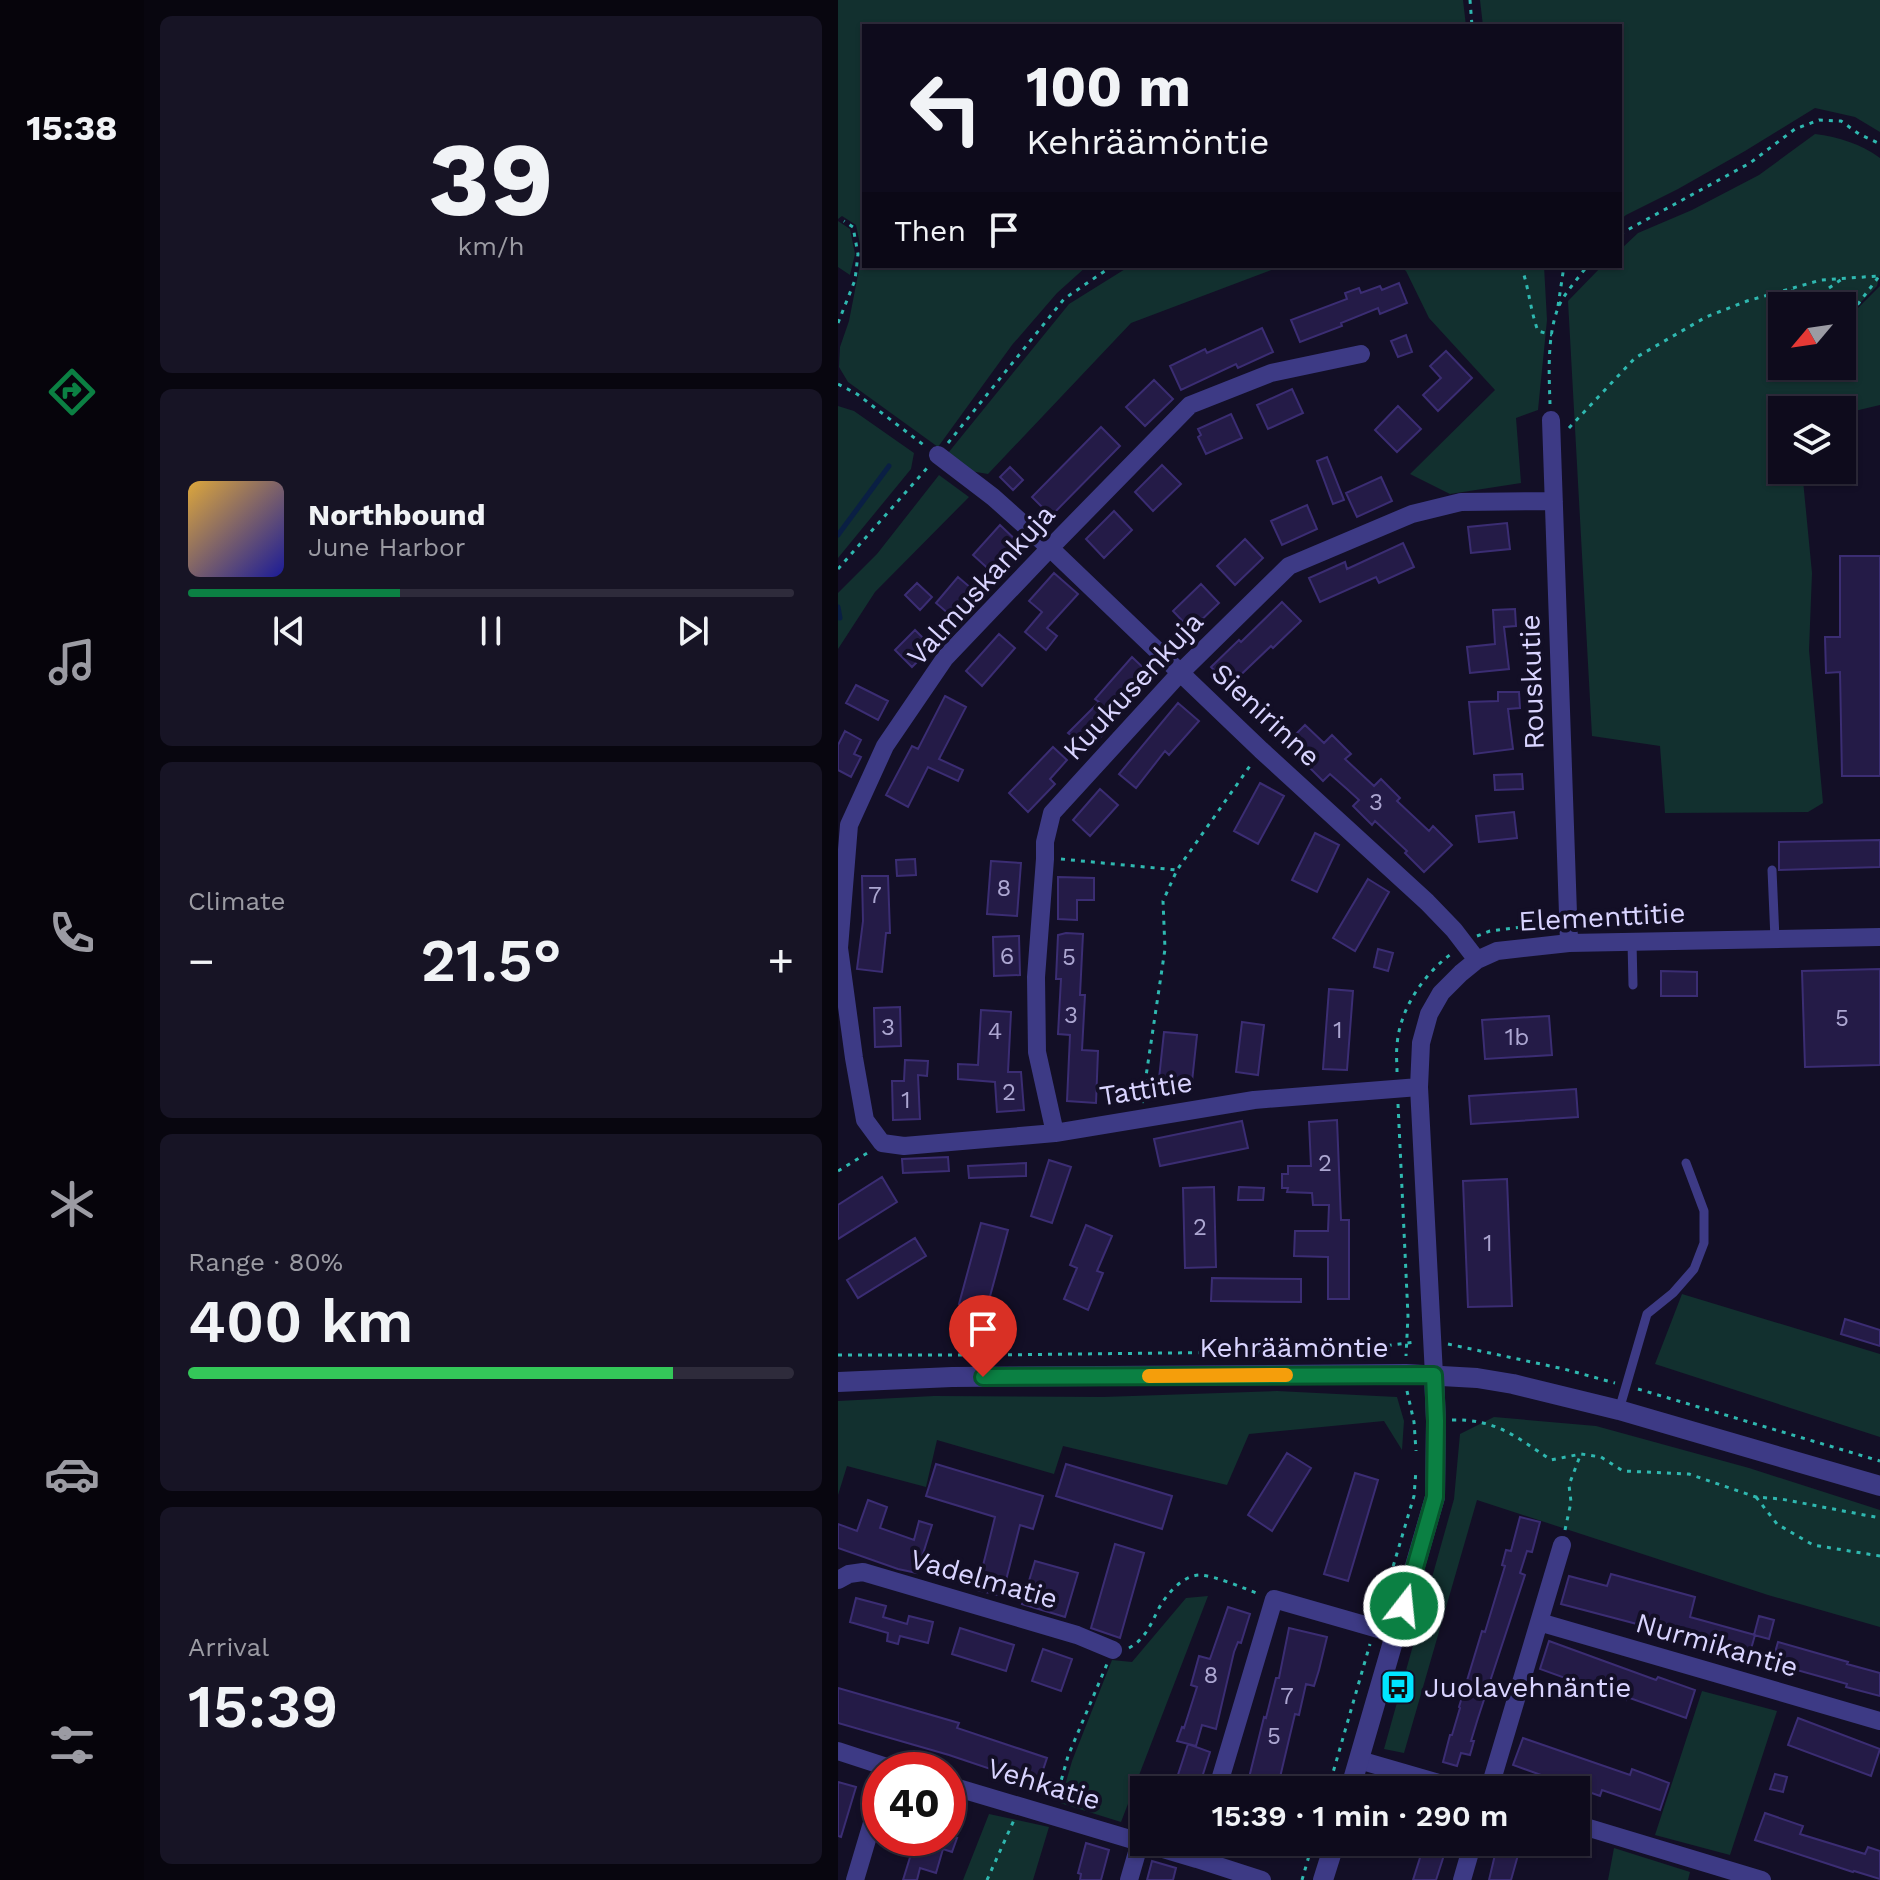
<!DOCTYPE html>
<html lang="en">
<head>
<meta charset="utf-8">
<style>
  :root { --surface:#0e0b1c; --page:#171425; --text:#f1f3f6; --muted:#9b9ba3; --line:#2e2b3b; --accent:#0b8043 }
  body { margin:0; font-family:"Work Sans",sans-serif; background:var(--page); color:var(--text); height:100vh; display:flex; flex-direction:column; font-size:30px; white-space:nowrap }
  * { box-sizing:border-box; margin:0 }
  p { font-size:26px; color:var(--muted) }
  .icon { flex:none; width:44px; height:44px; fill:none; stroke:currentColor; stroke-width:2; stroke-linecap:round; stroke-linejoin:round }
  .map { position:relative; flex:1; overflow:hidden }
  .details { display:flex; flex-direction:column; gap:16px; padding:16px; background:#08060f; width:694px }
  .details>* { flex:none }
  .guide { position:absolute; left:24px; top:24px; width:760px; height:244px; border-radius:0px; box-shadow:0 2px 6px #0004,0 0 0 2px var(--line); background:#0e0b1c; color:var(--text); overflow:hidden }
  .needle { width:52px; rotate:241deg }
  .buttons { position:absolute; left:930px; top:292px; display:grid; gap:16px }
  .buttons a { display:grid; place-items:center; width:88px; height:88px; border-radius:0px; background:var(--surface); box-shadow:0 2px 6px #0004,0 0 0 2px var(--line); font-size:40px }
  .speed { position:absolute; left:24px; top:1752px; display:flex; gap:16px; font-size:40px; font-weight:700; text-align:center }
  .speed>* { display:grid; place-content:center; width:104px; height:104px; border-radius:50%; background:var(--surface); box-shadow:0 2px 6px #0004,0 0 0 2px var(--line); line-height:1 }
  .speed .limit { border:12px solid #d22; background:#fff; color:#111 }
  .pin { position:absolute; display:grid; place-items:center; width:68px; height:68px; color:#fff; margin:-82px -34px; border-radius:50% 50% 50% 0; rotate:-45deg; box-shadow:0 0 8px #0007 }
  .pin .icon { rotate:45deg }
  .me { position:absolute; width:88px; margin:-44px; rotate:16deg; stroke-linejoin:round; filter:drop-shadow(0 0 6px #0008) }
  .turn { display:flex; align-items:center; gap:28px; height:168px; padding:0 32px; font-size:36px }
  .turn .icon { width:104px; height:104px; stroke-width:2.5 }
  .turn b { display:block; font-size:56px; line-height:68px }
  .then { display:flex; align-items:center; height:76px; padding:0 32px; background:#0003; gap:16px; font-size:30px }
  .big { font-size:60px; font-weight:600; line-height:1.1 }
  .details .widget { flex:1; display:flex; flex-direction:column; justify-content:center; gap:12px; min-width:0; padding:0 28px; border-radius:12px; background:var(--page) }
  .details .dial { align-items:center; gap:0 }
  .dial b { font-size:104px; line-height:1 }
  .song { display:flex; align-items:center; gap:24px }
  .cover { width:96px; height:96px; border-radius:12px; background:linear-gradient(135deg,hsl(40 70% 55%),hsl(240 70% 35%)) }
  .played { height:8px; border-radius:4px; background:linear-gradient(90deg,var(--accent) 35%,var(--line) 35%) }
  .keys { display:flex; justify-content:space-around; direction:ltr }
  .heat { display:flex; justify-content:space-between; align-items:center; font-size:44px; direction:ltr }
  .charge { height:12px; border-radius:6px; background:linear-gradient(90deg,#34c759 80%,var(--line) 0) }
  .trip { position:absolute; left:292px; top:1776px; width:460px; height:80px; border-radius:0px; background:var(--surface); box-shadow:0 2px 6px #0004,0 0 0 2px var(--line); font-weight:600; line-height:80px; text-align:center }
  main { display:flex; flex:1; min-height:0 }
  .tabs { display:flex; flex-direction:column; width:144px; justify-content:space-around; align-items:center; background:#06040b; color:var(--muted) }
  .tabs .icon { width:56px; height:56px }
  .tabs .selected { color:var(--accent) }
  .tabs b { font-size:36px; color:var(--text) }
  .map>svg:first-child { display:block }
  .green { fill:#12302f }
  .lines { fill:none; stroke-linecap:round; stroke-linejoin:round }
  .stream { stroke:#0a1f44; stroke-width:5 }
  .building { fill:#241b47; stroke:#3b2d73; stroke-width:2 }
  .path { stroke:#2fb8b0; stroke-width:3; stroke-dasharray:4 6; stroke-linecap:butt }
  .service { stroke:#3d3a85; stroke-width:9 }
  .minor { stroke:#3d3a85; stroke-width:18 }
  .tertiary { stroke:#3d3a85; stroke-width:20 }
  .route-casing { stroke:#07532c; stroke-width:20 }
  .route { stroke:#0b8043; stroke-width:14 }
  .slow { stroke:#f59e0b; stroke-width:14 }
  .labels { text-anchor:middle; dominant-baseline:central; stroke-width:8; stroke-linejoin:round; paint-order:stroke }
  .number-label { font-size:24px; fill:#aca6d1 }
  .street-label { font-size:28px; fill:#d9d4ff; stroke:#130f26 }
  .poi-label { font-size:28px; fill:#d9d4ff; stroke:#130f26; text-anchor:start }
</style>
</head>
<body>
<main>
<nav class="tabs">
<b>15:38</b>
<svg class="icon selected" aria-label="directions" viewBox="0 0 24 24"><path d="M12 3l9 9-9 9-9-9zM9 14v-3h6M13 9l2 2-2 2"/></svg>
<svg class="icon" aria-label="music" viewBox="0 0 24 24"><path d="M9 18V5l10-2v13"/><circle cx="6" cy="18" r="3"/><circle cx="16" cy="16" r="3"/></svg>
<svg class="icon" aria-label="phone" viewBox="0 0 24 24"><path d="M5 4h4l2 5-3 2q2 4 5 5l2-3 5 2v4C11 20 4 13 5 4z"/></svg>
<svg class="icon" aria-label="climate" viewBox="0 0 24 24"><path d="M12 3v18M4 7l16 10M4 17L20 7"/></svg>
<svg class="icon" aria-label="car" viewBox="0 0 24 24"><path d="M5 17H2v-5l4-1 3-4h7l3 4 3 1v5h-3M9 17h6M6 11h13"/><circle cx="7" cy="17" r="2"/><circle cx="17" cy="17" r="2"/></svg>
<svg class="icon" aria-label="filters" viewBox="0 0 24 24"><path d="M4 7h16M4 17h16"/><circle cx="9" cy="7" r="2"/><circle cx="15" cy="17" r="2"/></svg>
</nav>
<section class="details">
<div class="widget dial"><b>39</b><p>km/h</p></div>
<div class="widget">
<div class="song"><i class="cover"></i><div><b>Northbound</b><p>June Harbor</p></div></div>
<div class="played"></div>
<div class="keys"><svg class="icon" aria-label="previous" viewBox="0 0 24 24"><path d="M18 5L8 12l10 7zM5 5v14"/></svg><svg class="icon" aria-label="pause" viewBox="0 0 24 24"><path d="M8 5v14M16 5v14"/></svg><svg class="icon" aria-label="next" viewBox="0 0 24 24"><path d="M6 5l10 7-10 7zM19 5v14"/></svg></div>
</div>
<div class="widget"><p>Climate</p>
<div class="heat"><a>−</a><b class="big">21.5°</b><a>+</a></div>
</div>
<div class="widget"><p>Range · 80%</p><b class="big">400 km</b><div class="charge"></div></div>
<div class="widget"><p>Arrival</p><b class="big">15:39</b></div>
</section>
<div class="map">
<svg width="1042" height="1880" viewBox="0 0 1042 1880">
  <rect width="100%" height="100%" fill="#130f26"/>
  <path class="green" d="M0 0H625L628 26H26V266H249L219 293 174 345 100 447 10 382 1 367 2 347 11 321 24 254 18 225 4 216 0 219Z
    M642 0H1042V132L1017 117 977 108 907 151 840 189 788 215 782 220V26H645Z
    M977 134C1001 137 1023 144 1042 158V275L1039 286 1017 308 1004 316V306H944V366H1004V319L1018 310 1042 286V405L1004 414V410H944V470H964L974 573 971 650 985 803 970 812 827 813 822 746 754 736 730 301 764 266H782V250L800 233 854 210 921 175Z
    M0 221 12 229 17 254 12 275 0 267Z
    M292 266H444L293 323 150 474 126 470 106 458 231 304Z
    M562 266H706L709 320 700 410 678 418 683 483 612 494 572 474 657 390 591 318 568 271Z
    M0 406 16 411 76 453 73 469 0 558Z
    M101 475 131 497 37 592 0 649V593L39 554Z
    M844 1294 1042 1354V1437L817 1364Z
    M439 1391 559 1397 566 1421 564 1450 546 1421 411 1434 389 1485 225 1446 216 1474 99 1440 88 1487 9 1466 0 1495V1401L96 1396 265 1397Z
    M656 1417 758 1426 911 1468 1042 1510V1627L930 1595 639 1500 566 1753 546 1749 616 1499 622 1434Z
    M370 1596 283 1822 222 1803 234 1761 274 1660 294 1662 348 1598Z
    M864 1691 939 1711 892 1855 817 1835Z
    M151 1814 211 1827 195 1880H125Z
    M776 1848 852 1872 850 1880H770Z"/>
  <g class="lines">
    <path class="stream" d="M0 535 51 466
      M0 607 2 618"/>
  </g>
  <path class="building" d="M561 283 569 303 542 314 540 308 503 323 504 326 462 342 453 320 509 299 507 293 521 288 523 293 542 286 544 290Z
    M424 328 435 352 400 368 398 364 343 390 332 366 367 349 369 353Z
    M568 335 574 352 560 357 553 341Z
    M608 351 634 378 600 411 585 395 603 378 592 366Z
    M316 380 335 399 307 426 288 407Z
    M454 389 465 413 430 429 419 405Z
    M560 406 583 429 559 452 537 430Z
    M393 414 404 438 368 454 360 437 363 435 360 429Z
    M263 427 282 446 213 516 194 497Z
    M489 457 506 500 495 504 479 461Z
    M324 465 343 484 315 511 297 492Z
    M172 467 185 480 175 490 162 477Z
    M543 477 554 501 519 517 508 493Z
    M469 505 479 529 444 545 433 521Z
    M276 511 294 530 266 558 248 539Z
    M669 523 672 549 633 553 630 527Z
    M162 525 182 544 156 574 135 555Z
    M407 539 425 558 397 585 379 566Z
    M565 543 576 567 541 583 538 577 482 602 471 578 507 562 509 569Z
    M1002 556H1042V776H1004L1002 672 988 673 987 637H1002Z
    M216 573 240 594 209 628 219 636 208 650 187 632 204 612 191 601Z
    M120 577 140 594 118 620 98 603Z
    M79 583 94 597 82 610 67 595Z
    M363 584 381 603 353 630 335 611Z
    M444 602 463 621 435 648 433 646 391 686 373 667 401 640 403 642Z
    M677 609 678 626 666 627 671 669 632 673 629 647 657 644 655 610Z
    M77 630 94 647 74 667 57 650Z
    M161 634 177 648 144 686 128 671Z
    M294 657 315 677 270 726 272 728 250 749 230 733 261 702 257 699Z
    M18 685 50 701 40 720 8 703Z
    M660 692H681L682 708 670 709 675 749 636 754 631 702 660 701Z
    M107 696 128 707 101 759 125 770 120 781 90 767 70 807 48 795 74 746 80 749Z
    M340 703 361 721 331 755 327 751 298 788 281 774Z
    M467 725 486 743 494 735 513 754 507 759 536 786 543 779 562 798 559 801 591 831 595 826 614 845 586 872 567 853 569 851 537 821 534 825 515 806 521 800 509 789 492 774 485 781 466 762 472 757 453 739Z
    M7 731 23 740 16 754 23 757 13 777 0 770V745Z
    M215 747 229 760 212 779 217 784 190 812 171 793Z
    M684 774 685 789 657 790 656 775Z
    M422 783 446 796 420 844 396 831Z
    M262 789 280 805 252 836 235 820Z
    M676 812 679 838 641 842 638 816Z
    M477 833 501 845 479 892 454 880Z
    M1042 840V867L941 870V842Z
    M77 859 78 875 59 876 58 860Z
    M153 861 183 863 179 916 149 914Z
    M24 876H50L52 933H48L44 972 19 969 25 921Z
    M220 877 256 878V900H239V920L220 919Z
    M530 879 551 892 517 951 495 938Z
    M228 933 245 934 242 995H247L244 1050 260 1051 258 1103 229 1101 232 1035 220 1034 223 979H218L220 935Z
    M181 936 182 975 156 976 155 937Z
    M540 949 555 953 550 971 536 967Z
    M1042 969V1065L967 1067 964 971Z
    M823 971 859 972V996H823Z
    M491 989 515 991 509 1070 485 1069Z
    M62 1007 63 1046 37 1047 36 1008Z
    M143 1010 173 1012 170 1072H183L186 1110 159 1112 157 1082 120 1079V1064L140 1065Z
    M711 1016 714 1055 647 1059 644 1020Z
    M404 1022 426 1025 420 1075 398 1072Z
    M326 1032 359 1035 353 1091 320 1088Z
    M67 1060 90 1061 89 1076 80 1075 82 1119 55 1120 54 1081H66Z
    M738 1089 740 1117 633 1124 631 1096Z
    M499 1120 503 1220H511V1299H490V1257L456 1256 457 1231H490L491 1205H475L474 1193 449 1192 450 1188H444V1174H450V1166H473L471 1122Z
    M404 1121 410 1148 322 1166 316 1139Z
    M110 1157 111 1171 65 1173 64 1159Z
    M211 1160 233 1167 214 1223 193 1216Z
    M188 1163V1176L131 1178 130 1166Z
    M44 1177 59 1202 0 1239V1205Z
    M669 1179 674 1306 630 1307 625 1181Z
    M376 1187 378 1267 347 1268 345 1188Z
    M401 1187 426 1188 425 1200H400Z
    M143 1223 170 1230 148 1311 121 1304Z
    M248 1225 274 1236 259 1271 265 1273 250 1310 226 1299 239 1268 232 1265Z
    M77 1238 88 1256 20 1298 9 1280Z
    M374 1278 463 1279V1302L373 1301Z
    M1007 1319 1042 1330V1346L1003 1334Z
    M449 1453 473 1468 434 1531 410 1515Z
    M98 1464 205 1496 195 1529 182 1525 164 1596 139 1590 157 1517 88 1496Z
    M228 1464 334 1496 324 1529 218 1496Z
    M517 1473 540 1480 510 1581 486 1574Z
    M30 1500 49 1507 42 1528 76 1540 81 1521 94 1525 79 1573 60 1569 0 1548V1524L19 1531Z
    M682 1517 702 1522 694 1552 689 1551 682 1573 687 1575 640 1718 633 1741H636L632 1755 623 1753 619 1766 605 1762 612 1735H614L622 1708 621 1707 644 1631 647 1632 667 1566 664 1565 668 1550 673 1551Z
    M277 1544 306 1553 282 1638 253 1628Z
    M197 1561 240 1573 227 1617 184 1604Z
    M773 1574 857 1597 852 1617 917 1635 911 1656 851 1640 852 1638 723 1604 731 1576 769 1586Z
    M18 1598 48 1606 45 1617 69 1624 71 1616 95 1622 90 1643 62 1636 60 1644 49 1641 50 1633 12 1622Z
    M390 1607 412 1614 403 1643 400 1642 396 1652 378 1729 364 1725 358 1746 339 1741 344 1727 346 1728 359 1687 353 1685 361 1656 372 1659Z
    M921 1616 936 1620 931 1639 916 1635Z
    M122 1628 176 1645 168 1671 114 1654Z
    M451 1628 489 1637 481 1670 476 1686 468 1684 461 1715 457 1714 439 1790H408L426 1717 428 1718 438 1678H441Z
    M711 1641 818 1680 820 1677 857 1690 848 1718 789 1697 788 1700 702 1669Z
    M940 1642 1010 1662 1009 1664 1042 1673V1696L1008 1687 1009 1684 934 1663Z
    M205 1649 234 1659 223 1691 194 1681Z
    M0 1688 121 1723 119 1728 209 1758 200 1785 111 1755 0 1723Z
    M960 1718 1042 1749 1033 1776 950 1745Z
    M685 1738 792 1775 794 1769 831 1783 822 1810 764 1790 762 1796 675 1765Z
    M350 1744 372 1752 360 1790H335Z
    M937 1774 949 1777 945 1792 932 1789Z
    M0 1782 18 1787 3 1837 0 1836Z
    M927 1813 965 1826 962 1834 1027 1854 1030 1847 1042 1851V1879L1016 1871 1015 1872 917 1840Z
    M78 1838H119L114 1852 105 1849 98 1873 82 1868 79 1880H65Z
    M660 1842H679L676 1854 680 1855 673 1880H651Z
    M248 1843 271 1850 263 1880H242L243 1874 240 1873Z
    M586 1845 607 1852 598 1880H575Z
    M314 1861 338 1868 335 1880H309Z"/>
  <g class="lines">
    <path class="path" d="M632 0 634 26
      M782 234 912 163 957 129 981 120 1003 121 1021 134 1042 144
      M683 266C691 287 692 310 700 331L714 335
      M953 291 982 294 1004 279
      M720 306 726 266
      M1004 317 1017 308 1042 275
      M0 323 17 280 20 254 15 227 6 221
      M939 363 944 358
      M0 384 19 394 87 446
      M712 404C711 373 709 337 720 308 726 293 740 279 749 266
      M731 428 797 358 868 317 909 301 983 280 1040 276
      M110 443 226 299 274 266
      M0 569 90 467
      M223 859 339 870
      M639 936 652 931 714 923
      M559 1072C559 1064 558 1055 559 1046 561 1010 585 975 613 954
      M304 1103 327 949 325 901 339 870 414 763
      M560 1104 570 1316 568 1356
      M0 1171 31 1152
      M610 1344 726 1369 777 1383
      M0 1355H152L506 1351 578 1342
      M800 1389 1042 1461
      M569 1391 576 1422 578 1451
      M614 1420C659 1419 678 1437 713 1460L743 1454 763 1457 785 1471 851 1474 918 1497 943 1499 1042 1518
      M918 1497 939 1524 975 1545 1042 1556
      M727 1530 733 1502 731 1485 742 1456
      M541 1614 576 1496 578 1470
      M291 1648C307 1639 312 1626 320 1610 327 1596 344 1575 362 1575 378 1576 405 1588 421 1594
      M490 1790 532 1644
      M218 1799 230 1756 269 1664
      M149 1880 176 1820
      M464 1880 475 1842"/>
    <path class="service" d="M934 870 937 939
      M794 942 795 985
      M781 1410 809 1314 835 1293 856 1269 866 1243V1211L848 1163"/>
    <path class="minor" d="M523 354 433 373 352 405 212 548 107 658 47 746 11 825 1 948 16 1058 27 1120 44 1143 66 1146 217 1133 416 1100 581 1087
      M713 420 731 943
      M100 455 155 497 212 548 423 750 589 902 616 930 639 960
      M217 1133 199 1052 198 977 207 859V842L214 813 342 673 451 566 574 514 623 502 716 501
      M596 1375 581 1087 583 1043 591 1014 603 993 623 973 639 960 659 951 731 943 1042 937
      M0 1580 11 1574 25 1572 239 1635 275 1650
      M701 1622 1042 1721
      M0 1751 58 1770
      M521 1760 625 1790
      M110 1785 359 1859 424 1880
      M379 1790 436 1599 558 1634
      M651 1790 724 1545
      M738 1824 924 1880
      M17 1880 42 1796
      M291 1880 302 1842
      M624 1880 635 1842"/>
    <path class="tertiary" d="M0 1382 114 1377 568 1374 639 1378 675 1384 781 1410 1042 1486
      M512 1790 597 1497 598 1421 596 1375
      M485 1880 497 1842"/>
  </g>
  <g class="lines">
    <defs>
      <path id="route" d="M145 1377 596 1375 598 1421 597 1497 566 1606"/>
    </defs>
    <use href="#route" class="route-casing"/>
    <use href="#route" class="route"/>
    <path class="slow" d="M311 1376 448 1375"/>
  </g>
  <defs>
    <symbol id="bus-square" viewBox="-11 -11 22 22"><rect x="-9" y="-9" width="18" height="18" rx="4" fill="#00e5ff" stroke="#130f26"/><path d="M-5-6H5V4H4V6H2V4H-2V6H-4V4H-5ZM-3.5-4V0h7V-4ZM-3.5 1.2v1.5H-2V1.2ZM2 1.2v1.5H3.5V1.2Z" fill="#111"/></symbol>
  </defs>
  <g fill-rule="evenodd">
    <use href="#bus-square" x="540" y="1667" width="40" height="40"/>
  </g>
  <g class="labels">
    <g class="number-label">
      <text x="538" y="802">3</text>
      <text x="166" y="888">8</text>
      <text x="37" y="895">7</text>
      <text x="169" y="956">6</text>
      <text x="231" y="957">5</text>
      <text x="233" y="1015">3</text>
      <text x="1004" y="1018">5</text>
      <text x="50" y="1027">3</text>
      <text x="500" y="1030">1</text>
      <text x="157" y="1031">4</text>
      <text x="679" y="1037">1b</text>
      <text x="171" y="1092">2</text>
      <text x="68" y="1100">1</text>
      <text x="487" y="1163">2</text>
      <text x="362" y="1227">2</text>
      <text x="650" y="1243">1</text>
      <text x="373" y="1675">8</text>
      <text x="449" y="1696">7</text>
      <text x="436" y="1736">5</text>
    </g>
    <g class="street-label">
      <text transform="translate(143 585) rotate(-48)">Valmuskankuja</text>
      <text transform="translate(694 682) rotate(-92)">Rouskutie</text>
      <text transform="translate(295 686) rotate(-47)">Kuukusenkuja</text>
      <text transform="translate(428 715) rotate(43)">Sienirinne</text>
      <text transform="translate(764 917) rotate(-3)">Elementtitie</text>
      <text transform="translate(308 1089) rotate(-9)">Tattitie</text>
      <text x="456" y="1347">Kehräämöntie</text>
      <text transform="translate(146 1579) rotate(16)">Vadelmatie</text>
      <text transform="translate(879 1645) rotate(16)">Nurmikantie</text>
      <text transform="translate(206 1784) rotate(17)">Vehkatie</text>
    </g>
    <g class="poi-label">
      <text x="586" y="1687">Juolavehnäntie</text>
    </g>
  </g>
</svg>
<div class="buttons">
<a><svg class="needle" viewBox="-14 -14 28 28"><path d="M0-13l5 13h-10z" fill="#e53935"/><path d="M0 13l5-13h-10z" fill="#9b9ba3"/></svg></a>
<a><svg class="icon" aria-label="layers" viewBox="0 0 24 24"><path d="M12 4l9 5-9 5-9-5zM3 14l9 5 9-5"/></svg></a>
</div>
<div class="speed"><div class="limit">40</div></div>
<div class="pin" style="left:145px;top:1377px;background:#d93025"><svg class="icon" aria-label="arrive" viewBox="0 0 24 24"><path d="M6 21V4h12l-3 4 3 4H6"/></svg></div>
<svg class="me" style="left:566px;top:1606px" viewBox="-20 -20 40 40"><circle r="17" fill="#0b8043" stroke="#fff" stroke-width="3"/><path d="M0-11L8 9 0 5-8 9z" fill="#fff"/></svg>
<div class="trip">15:39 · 1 min · 290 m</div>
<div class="guide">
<div class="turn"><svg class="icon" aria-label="left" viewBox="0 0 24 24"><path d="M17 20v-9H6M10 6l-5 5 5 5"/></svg><div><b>100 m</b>Kehräämöntie</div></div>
<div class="then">Then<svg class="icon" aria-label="arrive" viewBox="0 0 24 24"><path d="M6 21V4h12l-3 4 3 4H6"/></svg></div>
</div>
</div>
</main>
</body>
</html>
